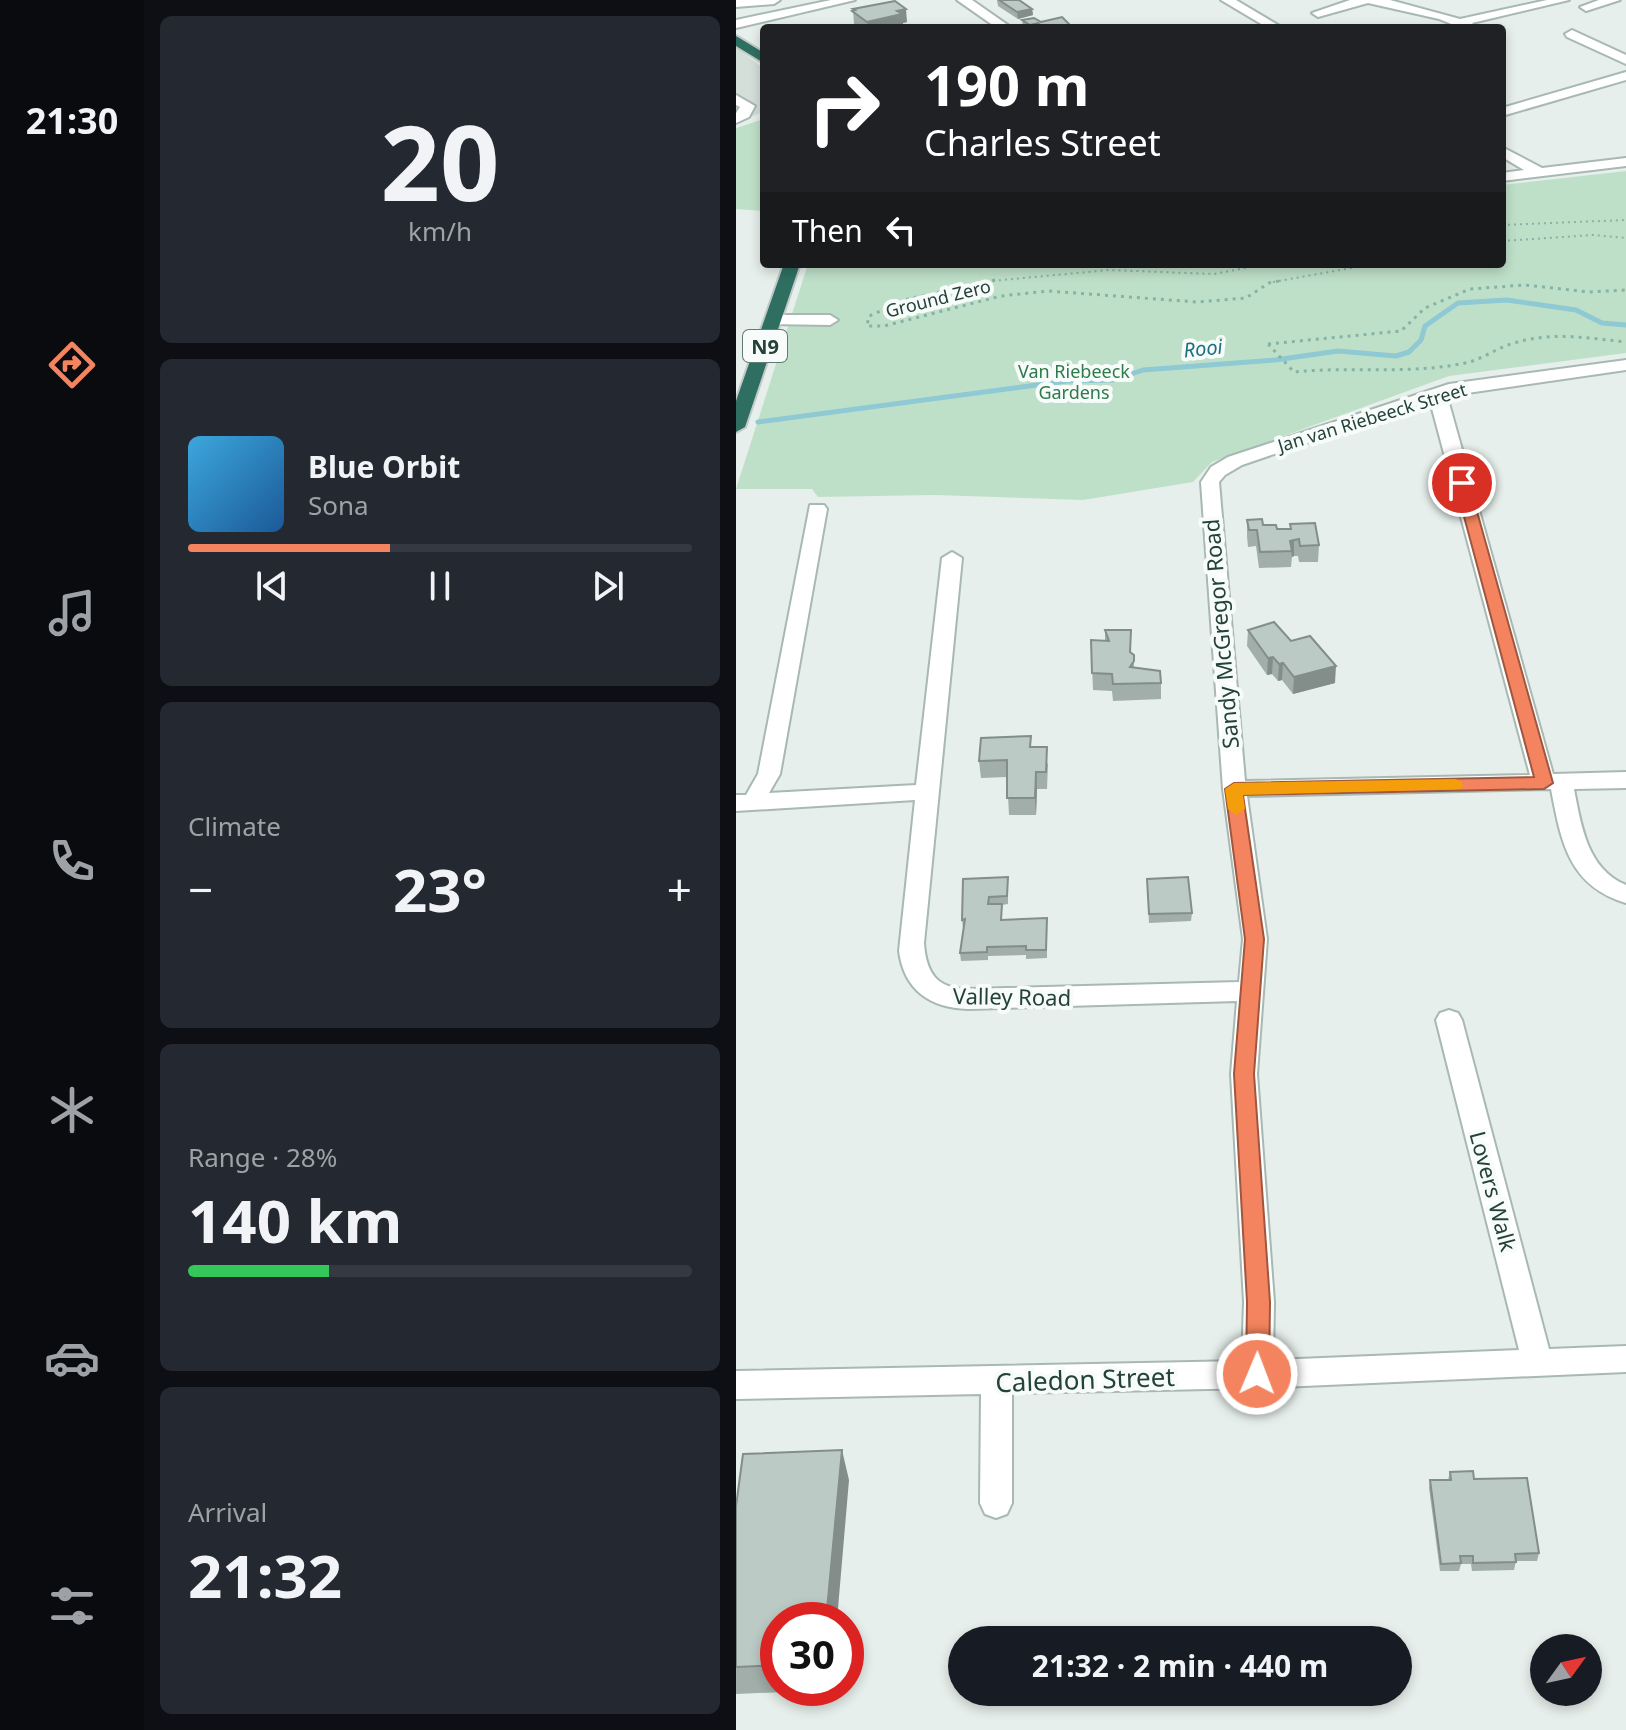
<!DOCTYPE html>
<html lang="en">
<head>
<meta charset="utf-8">
<style>
  :root { --surface:#171b24; --page:#242831; --text:#f1f3f6; --muted:#9ea1a6; --line:#363941; --accent:#f4845f }
  body { margin:0; font-family:"Noto Sans",sans-serif; background:var(--page); color:var(--text); height:100vh; display:flex; flex-direction:column; font-size:30px; white-space:nowrap }
  * { box-sizing:border-box; margin:0 }
  p { font-size:26px; color:var(--muted) }
  .icon { flex:none; width:44px; height:44px; fill:none; stroke:currentColor; stroke-width:2; stroke-linecap:round; stroke-linejoin:round }
  .map { position:relative; flex:1; overflow:hidden }
  .drawer { display:flex; flex-direction:column; gap:16px; padding:16px; background:#0d0f14; width:592px }
  .drawer>* { flex:none }
  .top-card { position:absolute; left:24px; top:24px; width:746px; height:244px; border-radius:8px; box-shadow:0 4px 12px #0003; background:#202124; color:#fff; overflow:hidden }
  .needle { width:52px; rotate:57deg }
  .buttons { position:absolute; left:794px; top:1634px; display:grid; gap:16px }
  .buttons a { display:grid; place-items:center; width:72px; height:72px; border-radius:50%; background:var(--surface); box-shadow:0 4px 12px #0003; font-size:40px }
  .speed { position:absolute; left:24px; top:1602px; display:flex; gap:16px; font-size:40px; font-weight:700; text-align:center }
  .speed>* { display:grid; place-content:center; width:104px; height:104px; border-radius:50%; background:var(--surface); box-shadow:0 4px 12px #0003; line-height:1 }
  .speed .limit { border:12px solid #d22; background:#fff; color:#111 }
  .pin { position:absolute; display:grid; place-items:center; width:68px; height:68px; color:#fff; margin:-34px; border:4px solid #fff; border-radius:50%; box-shadow:0 2px 8px #0007 }
  .me { position:absolute; width:88px; margin:-44px; rotate:1deg; stroke-linejoin:round; filter:drop-shadow(0 0 6px #0008) }
  .turn { display:flex; align-items:center; gap:28px; height:168px; padding:0 32px; font-size:36px }
  .turn .icon { width:104px; height:104px; stroke-width:2.5 }
  .turn b { display:block; font-size:56px; line-height:68px }
  .then { display:flex; align-items:center; height:76px; padding:0 32px; background:#0003; gap:16px; font-size:30px }
  .big { font-size:60px; font-weight:700; line-height:1.1 }
  .drawer .tile { flex:1; display:flex; flex-direction:column; justify-content:center; gap:12px; min-width:0; padding:0 28px; border-radius:12px; background:var(--page) }
  .drawer .dial { align-items:center; gap:0 }
  .dial b { font-size:104px; line-height:1 }
  .song { display:flex; align-items:center; gap:24px }
  .cover { width:96px; height:96px; border-radius:12px; background:linear-gradient(135deg,hsl(200 70% 55%),hsl(210 70% 35%)) }
  .played { height:8px; border-radius:4px; background:linear-gradient(90deg,var(--accent) 40%,var(--line) 40%) }
  .keys { display:flex; justify-content:space-around; direction:ltr }
  .heat { display:flex; justify-content:space-between; align-items:center; font-size:44px; direction:ltr }
  .charge { height:12px; border-radius:6px; background:linear-gradient(90deg,#34c759 28%,var(--line) 0) }
  .trip { position:absolute; left:212px; top:1626px; width:464px; height:80px; border-radius:40px; background:var(--surface); box-shadow:0 4px 12px #0003; font-weight:700; line-height:80px; text-align:center }
  main { display:flex; flex:1; min-height:0 }
  .menu { display:flex; flex-direction:column; width:144px; justify-content:space-around; align-items:center; background:#090b0e; color:var(--muted) }
  .menu .icon { width:56px; height:56px }
  .menu .on { color:var(--accent) }
  .menu b { font-size:36px; color:var(--text) }
  .map>svg:first-child { display:block }
  .built { fill:#d4dfda }
  .green { fill:#bfe0c8 }
  .lines { fill:none; stroke-linecap:round; stroke-linejoin:round }
  .stream { stroke:#8ec9d4; stroke-width:5 }
  .minor-casing { stroke:#a8b8b2; stroke-width:4 }
  .highway-casing { stroke:#c2cac8; stroke-width:4 }
  .path-far1 { stroke:#86b3a5; stroke-width:2; stroke-dasharray:2 4; stroke-linecap:butt }
  .path { stroke:#86b3a5; stroke-width:3; stroke-dasharray:3 5; stroke-linecap:butt }
  .minor { fill:#fff; fill-rule:evenodd }
  .highway { fill:#2f6f62; fill-rule:evenodd }
  .wall { fill:#a1aea9 }
  .shaded-wall { fill:#838d89 }
  .building { fill:#bbcac4; stroke:#838d89; stroke-width:2 }
  .route { fill:#f4845f; stroke:#9f563e; stroke-width:2 }
  .slow { fill:#f59e0b }
  .labels { text-anchor:middle; dominant-baseline:central; stroke-width:8; stroke-linejoin:round; paint-order:stroke }
  .far-street-label { font-size:18px; fill:#24423a; stroke:#f7fbf9 }
  .far-park-label { font-size:18px; fill:#2d7a4b; stroke:#f7fbf9 }
  .shield { fill:#f7fbf9; stroke:#637a73; stroke-width:2 }
  .shield-label { font-size:20px; font-weight:bold; fill:#24423a }
  .far-water-label { font-size:20px; font-style:italic; fill:#1c6f80; stroke:#f7fbf9 }
  .street-label { font-size:22px; fill:#24423a; stroke:#f7fbf9 }
  .near-street-label { font-size:26px; fill:#24423a; stroke:#f7fbf9 }
</style>
</head>
<body>
<main>
<nav class="menu">
<b>21:30</b>
<svg class="icon on" aria-label="directions" viewBox="0 0 24 24"><path d="M12 3l9 9-9 9-9-9zM9 14v-3h6M13 9l2 2-2 2"/></svg>
<svg class="icon" aria-label="music" viewBox="0 0 24 24"><path d="M9 18V5l10-2v13"/><circle cx="6" cy="18" r="3"/><circle cx="16" cy="16" r="3"/></svg>
<svg class="icon" aria-label="phone" viewBox="0 0 24 24"><path d="M5 4h4l2 5-3 2q2 4 5 5l2-3 5 2v4C11 20 4 13 5 4z"/></svg>
<svg class="icon" aria-label="climate" viewBox="0 0 24 24"><path d="M12 3v18M4 7l16 10M4 17L20 7"/></svg>
<svg class="icon" aria-label="car" viewBox="0 0 24 24"><path d="M5 17H2v-5l4-1 3-4h7l3 4 3 1v5h-3M9 17h6M6 11h13"/><circle cx="7" cy="17" r="2"/><circle cx="17" cy="17" r="2"/></svg>
<svg class="icon" aria-label="filters" viewBox="0 0 24 24"><path d="M4 7h16M4 17h16"/><circle cx="9" cy="7" r="2"/><circle cx="15" cy="17" r="2"/></svg>
</nav>
<section class="drawer">
<div class="tile dial"><b>20</b><p>km/h</p></div>
<div class="tile">
<div class="song"><i class="cover"></i><div><b>Blue Orbit</b><p>Sona</p></div></div>
<div class="played"></div>
<div class="keys"><svg class="icon" aria-label="previous" viewBox="0 0 24 24"><path d="M18 5L8 12l10 7zM5 5v14"/></svg><svg class="icon" aria-label="pause" viewBox="0 0 24 24"><path d="M8 5v14M16 5v14"/></svg><svg class="icon" aria-label="next" viewBox="0 0 24 24"><path d="M6 5l10 7-10 7zM19 5v14"/></svg></div>
</div>
<div class="tile"><p>Climate</p>
<div class="heat"><a>−</a><b class="big">23°</b><a>+</a></div>
</div>
<div class="tile"><p>Range · 28%</p><b class="big">140 km</b><div class="charge"></div></div>
<div class="tile"><p>Arrival</p><b class="big">21:32</b></div>
</section>
<div class="map">
<svg width="890" height="1730" viewBox="0 0 890 1730">
  <rect width="100%" height="100%" fill="#e6efeb"/>
  <path class="built" d="M0 47 28 69V111L0 124Z"/>
  <path class="green" d="M28 119V211L0 209V128Z
    M890 171V353L713 376 476 462 457 482 347 500 198 495 82 497 76 489H0L72 264H766V185Z"/>
  <g class="lines">
    <path class="stream" d="M22 422 331 381 378 380 407 370 539 360 602 351 660 356 673 352 685 340 689 326 722 303 771 300 840 310 866 323 890 325"/>
    <defs>
      <path id="minor" d="M0 0H44L38 4 0 7Z
        M95 0H119L0 28V20Z
        M221 0H236L276 28H261Z
        M485 0H500L547 28H532Z
        M614 0H654L724 19 811 0H833L736 23 742 28H725L703 19 632 3 582 17 576 13Z
        M863 0H884L850 11 844 7Z
        M836 30 890 55V64L831 37 829 34Z
        M890 72V80L766 116V108Z
        M0 95 19 106 13 117 0 123V113L4 107 0 105Z
        M766 147 806 168 890 158V166L766 181V173L788 170 766 157Z
        M38 315H94L102 320 94 325 32 324 30 320Z
        M890 360V370L711 396 817 774 890 772V788L838 789C845 825 851 869 890 885V903C833 886 825 842 815 789L511 796 531 939 521 1074 538 1302 537 1360 783 1350 700 1020 704 1013 713 1010 722 1013 726 1020 813 1349 890 1346V1372L521 1388 276 1393V1503L271 1514 260 1518 249 1514 244 1503 245 1394 0 1399V1371L506 1361 508 1302 495 1074 501 1001 232 1009C194 1008 168 990 163 951L179 800 0 811V795H10L22 774 74 505H88L91 509 44 774 33 793 180 785 206 558 216 552 226 558 188 943C190 973 201 989 232 989L503 982 507 939 487 789 465 482 475 467 492 457 713 384ZM694 401 794 775 509 781 483 482 489 475 506 465Z"/>
      <path id="highway" d="M0 36 28 53V63L0 46Z
        M48 264H64L9 427 0 432V401Z"/>
    </defs>
    <use href="#minor" class="minor-casing"/>
    <use href="#highway" class="highway-casing"/>
    <path class="path-far1" d="M766 225 890 220
      M766 241 857 235 890 238
      M245 282 373 270 478 274 530 264
      M537 282 638 264"/>
    <path class="path" d="M259 280 172 299 133 316 131 326H148L265 296 312 291 461 302 510 298 533 283 548 280
      M532 344 558 372C615 366 673 375 729 363 745 360 759 349 775 344 813 331 851 338 890 342
      M532 344 665 331 689 308 734 289 789 285 853 292 890 290"/>
    <use href="#minor" class="minor"/>
    <use href="#highway" class="highway"/>
  </g>
  <path class="wall" d="M261 0H283L296 9 297 15 282 19 262 6Z
    M117 9 171 22 167 23V27L163 28H124L118 24Z
    M286 20 305 22 336 28H288L287 27Z
    M511 520 541 529H554V524L583 545 582 562H563L562 556H558L556 557 555 567 523 568 520 546 512 547 511 536Z
    M369 630 398 655V668L425 683V699L377 701 376 691 357 690 355 640 369 641Z
    M512 630 555 641 599 683 557 694 546 680 542 681 536 674 531 675 511 646Z
    M295 736V747L312 764 311 789H301L300 815H273L271 777 245 778 243 761Z
    M272 877V904L266 905V920L311 918V958L290 959V955L252 956V960L225 961 224 953 228 928H227L226 920Z
    M411 879 456 913 455 921 413 923Z
    M714 1472 738 1479 803 1553 801 1561H780L778 1570 736 1571 735 1564H725L723 1571H704L693 1488 694 1480H712Z
    M113 1480 42 1620V1688H95V1690L0 1694V1506Z"/>
  <path class="shaded-wall" d="M170 9 171 22 167 23V27L132 28 131 22 161 11Z
    M296 9 297 15 282 19 281 12Z
    M302 23V28H294V25Z
    M558 540V556L556 557 554 541Z
    M537 657 536 674 531 675 532 658Z
    M547 663 546 680 542 681 543 664Z
    M600 666 599 683 557 694 558 677Z
    M300 772 301 789 300 815 299 798Z
    M106 1450 113 1480 101 1620H90Z"/>
  <path class="building" d="M263 0H283L296 9 281 12Z
    M159 1 170 9 161 11 166 14 131 22 116 11 119 10 117 9Z
    M326 17 336 27 308 28 302 23 294 25 286 20 298 18 305 22Z
    M526 519 527 525H540L541 529H555L554 524 579 523 583 545 564 546 563 539 558 540 554 541 556 551 524 552 521 530H513L511 520Z
    M538 622 555 641 574 636 600 666 558 677 547 663 543 664 537 657 532 658 512 630Z
    M369 630H395L394 652 398 655V661L394 667 424 671 425 683 377 684 376 674 356 673 355 640 373 641Z
    M295 736 294 747H311L310 772H300L299 798H271V760L243 761 245 738Z
    M272 877 271 896 253 897 252 904H266L265 920 311 918 310 950H290V946L251 947V952L224 953 229 919 226 920 227 879Z
    M452 877 456 913 413 914 411 879Z
    M106 1450 90 1620H42V1665L0 1667V1506L7 1454Z
    M737 1471 738 1479 791 1478 803 1553 779 1554 780 1562 737 1563V1556H724L725 1563 705 1564 694 1480H715L714 1472Z"/>
  <path class="route" d="M726 478 733 483 817 783 808 789 507 795 528 939 518 1074 534 1302 533 1374 529 1381 521 1384 513 1381 510 1374 511 1302 498 1074 509 939 489 789 498 783 798 777 719 483Z"/>
  <path class="slow" d="M719 779 725 781 727 785 725 789 507 795 509 809 500 815 492 809 489 789 498 783Z"/>
  <g class="labels">
    <g class="far-street-label">
      <text transform="translate(202 298) rotate(-14)">Ground Zero</text>
      <text transform="translate(636 417) rotate(-17)">Jan van Riebeeck Street</text>
    </g>
    <g class="far-park-label">
      <text x="338" y="371">Van Riebeeck<tspan x="338" dy="21">Gardens</tspan></text>
    </g>
    <rect class="shield" x="7" y="330" width="44" height="32" rx="6"/>
    <g class="shield-label">
      <text x="29" y="346">N9</text>
    </g>
    <g class="far-water-label">
      <text transform="translate(467 348) rotate(-6)">Rooi</text>
    </g>
    <g class="street-label">
      <text transform="translate(484 634) rotate(-95)">Sandy McGregor Road</text>
      <text transform="translate(276 996) rotate(1)">Valley Road</text>
      <text transform="translate(758 1191) rotate(75)">Lovers Walk</text>
    </g>
    <g class="near-street-label">
      <text transform="translate(349 1379) rotate(-2)">Caledon Street</text>
    </g>
  </g>
</svg>
<div class="buttons">
<a><svg class="needle" viewBox="-14 -14 28 28"><path d="M0-13l5 13h-10z" fill="#e53935"/><path d="M0 13l5-13h-10z" fill="#9ea1a6"/></svg></a>
</div>
<div class="speed"><div class="limit">30</div></div>
<div class="pin" style="left:726px;top:483px;background:#d93025"><svg class="icon" aria-label="arrive" viewBox="0 0 24 24"><path d="M6 21V4h12l-3 4 3 4H6"/></svg></div>
<svg class="me" style="left:521px;top:1374px" viewBox="-20 -20 40 40"><circle r="17" fill="#f4845f" stroke="#fff" stroke-width="3"/><path d="M0-11L8 9 0 5-8 9z" fill="#fff"/></svg>
<div class="trip">21:32 · 2 min · 440 m</div>
<div class="top-card">
<div class="turn"><svg class="icon" aria-label="right" viewBox="0 0 24 24"><path d="M7 20v-9h11M14 6l5 5-5 5"/></svg><div><b>190 m</b>Charles Street</div></div>
<div class="then">Then<svg class="icon" aria-label="left" viewBox="0 0 24 24"><path d="M17 20v-9H6M10 6l-5 5 5 5"/></svg></div>
</div>
</div>
</main>
</body>
</html>
